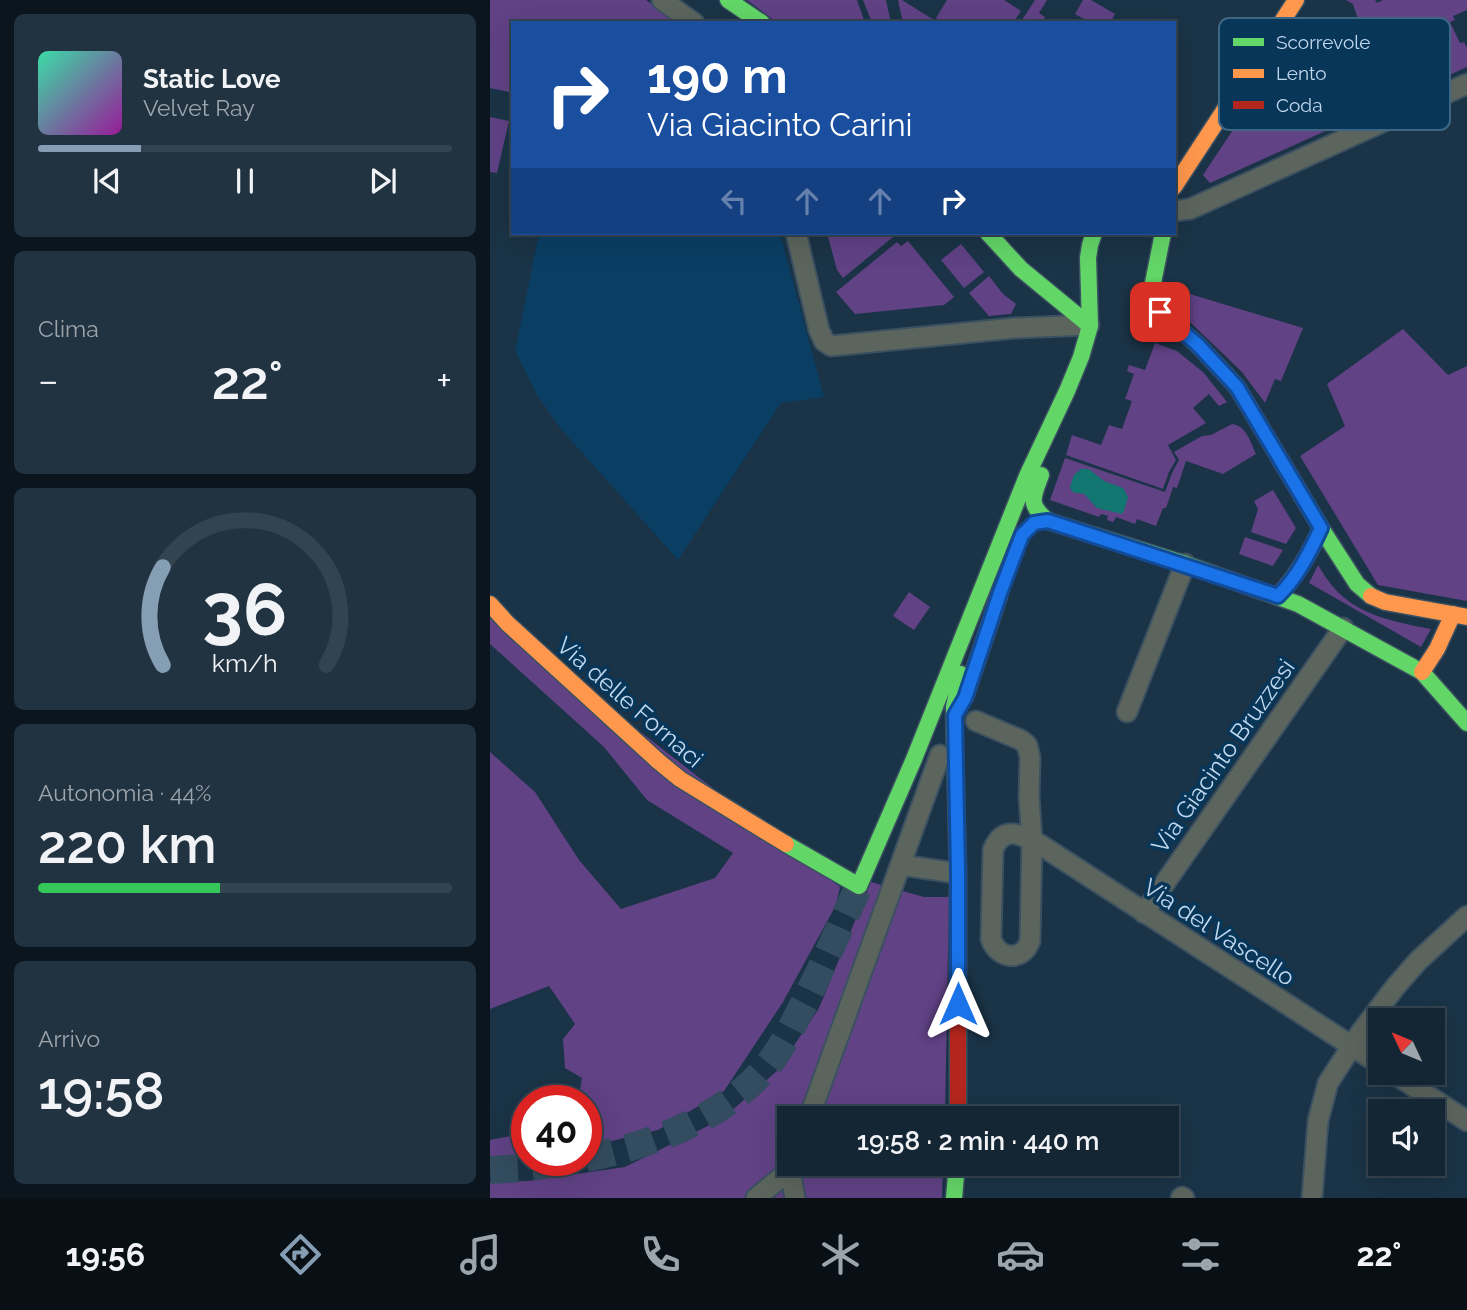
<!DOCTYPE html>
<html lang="it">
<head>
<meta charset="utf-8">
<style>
  :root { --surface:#142634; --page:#213240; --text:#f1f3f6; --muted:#9da5ac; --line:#33434f; --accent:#869eb3 }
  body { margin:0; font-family:Raleway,sans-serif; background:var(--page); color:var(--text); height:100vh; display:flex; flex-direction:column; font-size:26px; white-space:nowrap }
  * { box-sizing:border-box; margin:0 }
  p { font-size:23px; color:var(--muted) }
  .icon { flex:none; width:38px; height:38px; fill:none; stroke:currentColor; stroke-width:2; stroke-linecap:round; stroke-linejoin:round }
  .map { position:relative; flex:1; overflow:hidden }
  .sheet { display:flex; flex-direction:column; gap:14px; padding:14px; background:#0b151d; width:490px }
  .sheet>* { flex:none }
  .banner { position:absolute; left:21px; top:21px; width:665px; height:214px; border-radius:0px; box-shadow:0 7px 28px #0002,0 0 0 2px var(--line); background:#1a4fa0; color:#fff; overflow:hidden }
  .needle { width:46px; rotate:314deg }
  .controls { position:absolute; left:878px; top:1008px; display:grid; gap:14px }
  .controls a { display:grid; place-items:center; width:77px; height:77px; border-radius:0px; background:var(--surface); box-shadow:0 7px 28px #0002,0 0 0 2px var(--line); font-size:35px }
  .speed { position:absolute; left:21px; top:1085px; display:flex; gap:14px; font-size:35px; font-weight:700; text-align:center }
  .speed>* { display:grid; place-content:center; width:91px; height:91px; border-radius:50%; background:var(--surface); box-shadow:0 7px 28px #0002,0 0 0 2px var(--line); line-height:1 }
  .speed .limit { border:10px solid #d22; background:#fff; color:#111 }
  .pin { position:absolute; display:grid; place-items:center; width:60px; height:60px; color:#fff; margin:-30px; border-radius:14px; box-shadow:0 4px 10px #0006 }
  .me { position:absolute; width:77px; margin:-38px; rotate:0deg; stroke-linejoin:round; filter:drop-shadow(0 0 5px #0008) }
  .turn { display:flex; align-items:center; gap:24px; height:147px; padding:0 21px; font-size:32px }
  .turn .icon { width:91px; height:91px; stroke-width:2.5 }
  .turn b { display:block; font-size:49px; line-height:60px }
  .lanes { display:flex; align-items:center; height:66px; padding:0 21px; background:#0003; justify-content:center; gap:35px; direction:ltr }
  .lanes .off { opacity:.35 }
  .big { font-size:52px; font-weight:600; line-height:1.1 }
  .sheet .card { flex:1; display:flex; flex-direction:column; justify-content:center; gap:10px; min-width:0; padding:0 24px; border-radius:10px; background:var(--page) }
  .sheet .dial { align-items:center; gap:0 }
  .dial svg { height:182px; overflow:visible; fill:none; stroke:var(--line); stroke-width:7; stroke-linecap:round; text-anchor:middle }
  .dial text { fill:var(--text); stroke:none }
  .song { display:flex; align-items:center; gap:21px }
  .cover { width:84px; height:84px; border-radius:10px; background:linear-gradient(135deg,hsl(160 70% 55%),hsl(300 70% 35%)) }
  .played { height:7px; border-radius:4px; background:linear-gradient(90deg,var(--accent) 25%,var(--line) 25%) }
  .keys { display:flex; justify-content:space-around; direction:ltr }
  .heat { display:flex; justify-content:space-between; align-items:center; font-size:38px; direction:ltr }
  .charge { height:10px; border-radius:5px; background:linear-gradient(90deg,#34c759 44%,var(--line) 0) }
  .trip { position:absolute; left:287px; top:1106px; width:402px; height:70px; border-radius:0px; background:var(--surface); box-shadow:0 7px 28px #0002,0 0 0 2px var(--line); font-weight:600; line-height:70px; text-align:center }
  .dock { display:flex; height:112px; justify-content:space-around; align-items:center; background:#080f15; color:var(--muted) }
  .dock .icon { width:49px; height:49px }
  .dock .active { color:var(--accent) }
  .dock b { font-size:32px; color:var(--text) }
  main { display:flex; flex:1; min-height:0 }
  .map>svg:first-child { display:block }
  .built { fill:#0a3e63 }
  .green { fill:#604285 }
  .water { fill:#127671 }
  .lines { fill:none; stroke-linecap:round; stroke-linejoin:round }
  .secondary-tunnel { stroke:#334c5f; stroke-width:28; stroke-dasharray:28 14; stroke-linecap:butt }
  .street-casing { stroke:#3b5061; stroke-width:23 }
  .fast-casing { stroke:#3b5061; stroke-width:19 }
  .slow-casing { stroke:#3b5061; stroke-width:19 }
  .jam-casing { stroke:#3b5061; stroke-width:19 }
  .street { stroke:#5b655d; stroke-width:19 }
  .fast { stroke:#63d668; stroke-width:16 }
  .slow { stroke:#ff974d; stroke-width:16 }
  .jam { stroke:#b3261e; stroke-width:16 }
  .route-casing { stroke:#114b97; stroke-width:18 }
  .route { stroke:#1a73e8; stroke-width:12 }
  .labels { text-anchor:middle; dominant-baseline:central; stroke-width:7; stroke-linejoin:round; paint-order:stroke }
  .street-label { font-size:24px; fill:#c0d7ed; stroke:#073659 }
  .key { fill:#073659; stroke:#3e6685; stroke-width:2 }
  .key-label { font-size:19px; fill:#c0d7ed }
</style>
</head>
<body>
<main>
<section class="sheet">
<div class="card">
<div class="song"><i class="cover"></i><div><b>Static Love</b><p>Velvet Ray</p></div></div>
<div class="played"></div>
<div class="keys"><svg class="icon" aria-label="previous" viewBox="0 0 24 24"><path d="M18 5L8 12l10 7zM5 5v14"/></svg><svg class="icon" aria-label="pause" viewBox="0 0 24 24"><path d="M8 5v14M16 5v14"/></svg><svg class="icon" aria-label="next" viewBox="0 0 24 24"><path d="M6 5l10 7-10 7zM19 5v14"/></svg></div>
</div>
<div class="card"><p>Clima</p>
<div class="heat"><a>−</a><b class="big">22°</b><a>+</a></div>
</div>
<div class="card dial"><svg viewBox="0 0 100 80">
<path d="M14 69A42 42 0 1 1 86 69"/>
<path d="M14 69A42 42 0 0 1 14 26" stroke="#869eb3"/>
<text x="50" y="56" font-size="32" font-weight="700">36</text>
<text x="50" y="72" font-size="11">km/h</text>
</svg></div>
<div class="card"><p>Autonomia · 44%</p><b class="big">220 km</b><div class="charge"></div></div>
<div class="card"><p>Arrivo</p><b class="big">19:58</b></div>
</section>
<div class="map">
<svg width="977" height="1198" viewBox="0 0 977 1198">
  <rect width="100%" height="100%" fill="#1a3346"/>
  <path class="built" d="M49 233H290L334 397 291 403 188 560 70 428 47 395 25 351Z"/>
  <path class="green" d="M0 0H156L189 23H23V93L0 88Z
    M257 0H367L375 23H288Z
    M373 0H396L401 23H382Z
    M408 0H412L449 23H413Z
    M457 0H514L531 11 523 23H453L446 18Z
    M545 0H557L549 13 555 17 552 23H530Z
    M593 0H601L625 14 620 23H601L585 14Z
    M856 0H885L887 3 893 0H977V10L963 16 965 20 960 22 970 43 974 42 977 48V67L720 183 713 175 804 38 815 45 822 38 868 19 863 4Z
    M0 117 19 121 7 173 0 172Z
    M337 233H400L403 237 353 278 347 270Z
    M418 241 464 297 454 305 365 314 346 292 407 242 411 246Z
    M471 244 494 272 474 288 451 260Z
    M499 276 513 294 526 304 521 314 499 316 479 293Z
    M680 288 813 328 791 381 785 379 775 403 752 372 677 300Z
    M913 329 958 375 977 366V601L888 585 810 456 855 426 837 384Z
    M665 343 687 351 714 373 737 402 729 406 719 394 703 408 716 423 678 445 686 460 679 472 673 489 576 455 582 435 611 445 619 425 632 429 642 401 635 399 644 374 637 371 639 365 655 370Z
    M742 424C756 425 761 443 766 454L733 474 696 461 687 488 683 487 676 508H673L666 526 647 519 645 524 626 517 623 522 617 520 618 516 611 514 609 517 560 500 575 458 675 492 682 473 689 460 684 452 712 436 721 435Z
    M783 490 806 528 796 544 761 532 768 509 764 501Z
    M755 537 793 550 783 566 749 554Z
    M828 565C833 573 838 581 844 588 869 616 906 622 941 629L931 647 819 583Z
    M419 592 440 607 424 630 403 616Z
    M0 615 350 887 346 905 293 1002 234 1091 168 1130 96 1147V1101H88L92 1078 75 1068 73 1039 85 1024 59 986 0 1009V752L45 792 89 860 131 909 225 878 243 853 157 800 114 747 0 644Z
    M381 882 434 897H459L455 1118H299V1164H453L452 1198H0V1182L38 1181 135 1167 232 1119 287 1071 329 1008Z
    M37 1133V1158L0 1160V1140Z"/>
  <path class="water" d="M591 469H599L614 481 633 488 638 497 634 511 632 514 607 508 594 494C588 492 582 495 580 487L584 475Z"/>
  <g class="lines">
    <path class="secondary-tunnel" d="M96 1158C163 1145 240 1116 282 1060 293 1045 301 1029 309 1013 331 971 349 928 369 886
      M0 1170 32 1168 86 1160"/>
    <defs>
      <path id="street" d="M172 0 204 23
        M684 211 700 209 977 84
        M306 233 329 330 334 341 341 346 525 328 599 325
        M637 712 695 564
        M486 721 531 740 537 745 540 757 539 797 542 840 540 941C532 963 508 959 501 939L503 850C513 825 531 834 549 844L891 1065
        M411 865 459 872
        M654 913 853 628
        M903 1073 977 1121
        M319 1118 450 755
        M266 1198 300 1170 305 1198
        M691 1198 692 1197 694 1198
        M822 1198 828 1121 838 1083 871 1032 906 986 928 961 977 916"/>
      <path id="fast" d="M238 0 272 23
        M498 233 531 269 599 325
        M673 233 662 288 665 303 670 312 708 345 747 387 831 528 867 584 881 596
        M551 475C543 497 537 504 558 521L695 564 808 604 932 672 977 723
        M788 596C807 576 820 553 831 528
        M475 697 509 596
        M296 844 369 886 424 759 537 476 577 391 591 357 600 326 598 258 600 245 604 233
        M468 875 464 707 471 674
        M464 1198 467 1164"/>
      <path id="slow" d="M684 187 806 0
        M881 596 895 602 977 617
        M0 604 17 623 168 761 190 779 296 844
        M932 672 947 649 963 614"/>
      <path id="jam" d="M468 875V1118"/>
    </defs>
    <use href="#street" class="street-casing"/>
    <use href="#fast" class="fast-casing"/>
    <use href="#slow" class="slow-casing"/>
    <use href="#jam" class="jam-casing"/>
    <use href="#street" class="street"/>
    <use href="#fast" class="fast"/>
    <use href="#slow" class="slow"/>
    <use href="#jam" class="jam"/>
  </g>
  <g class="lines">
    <defs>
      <path id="route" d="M468 1004V871L465 715 475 698 510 593 532 535 544 523 558 521 788 596C807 578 820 552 831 528L747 387 708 345 670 312"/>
    </defs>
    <use href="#route" class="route-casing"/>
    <use href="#route" class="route"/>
  </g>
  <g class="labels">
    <g class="street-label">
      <text transform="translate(140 702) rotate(41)">Via delle Fornaci</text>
      <text transform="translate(733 756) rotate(-55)">Via Giacinto Bruzzesi</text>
      <text transform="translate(729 932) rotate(33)">Via del Vascello</text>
    </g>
  </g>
  <rect x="729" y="18" width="231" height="112" rx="10" class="key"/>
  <rect x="743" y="38" width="31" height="8" fill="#63d668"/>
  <rect x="743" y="69" width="31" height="9" fill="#ff974d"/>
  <rect x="743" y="101" width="31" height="8" fill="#b3261e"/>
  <g class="key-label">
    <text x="786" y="49">Scorrevole</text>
    <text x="786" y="80">Lento</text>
    <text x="786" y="112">Coda</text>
  </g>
</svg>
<div class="controls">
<a><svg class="needle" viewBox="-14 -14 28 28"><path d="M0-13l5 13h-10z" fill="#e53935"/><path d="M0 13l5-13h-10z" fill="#9da5ac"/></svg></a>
<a><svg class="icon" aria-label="sound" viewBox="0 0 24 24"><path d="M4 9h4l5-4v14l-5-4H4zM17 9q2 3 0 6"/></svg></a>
</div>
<div class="speed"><div class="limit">40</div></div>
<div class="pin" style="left:670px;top:312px;background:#d93025"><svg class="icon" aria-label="arrive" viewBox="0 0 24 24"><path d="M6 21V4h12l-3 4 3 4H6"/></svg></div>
<svg class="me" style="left:468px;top:1004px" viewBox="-20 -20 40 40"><path d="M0-17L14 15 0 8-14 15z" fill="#1a73e8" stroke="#fff" stroke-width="4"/></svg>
<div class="trip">19:58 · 2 min · 440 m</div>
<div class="banner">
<div class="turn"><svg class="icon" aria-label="right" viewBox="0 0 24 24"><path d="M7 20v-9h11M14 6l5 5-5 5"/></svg><div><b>190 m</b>Via Giacinto Carini</div></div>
<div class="lanes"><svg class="icon off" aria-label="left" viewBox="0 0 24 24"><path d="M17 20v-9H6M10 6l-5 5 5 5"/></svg><svg class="icon off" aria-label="ahead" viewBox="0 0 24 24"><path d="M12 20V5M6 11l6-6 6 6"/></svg><svg class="icon off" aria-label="ahead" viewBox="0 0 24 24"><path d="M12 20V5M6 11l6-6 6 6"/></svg><svg class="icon" aria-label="right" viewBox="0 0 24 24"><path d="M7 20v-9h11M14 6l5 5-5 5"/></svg></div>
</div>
</div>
</main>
<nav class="dock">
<b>19:56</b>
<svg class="icon active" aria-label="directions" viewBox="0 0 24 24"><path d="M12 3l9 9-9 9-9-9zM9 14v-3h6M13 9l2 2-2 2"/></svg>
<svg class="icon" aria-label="music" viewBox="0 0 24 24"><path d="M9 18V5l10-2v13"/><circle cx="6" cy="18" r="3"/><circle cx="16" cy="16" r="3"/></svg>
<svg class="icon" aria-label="phone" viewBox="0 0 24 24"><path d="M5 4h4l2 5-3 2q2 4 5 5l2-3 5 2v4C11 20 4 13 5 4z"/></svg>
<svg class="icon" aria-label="climate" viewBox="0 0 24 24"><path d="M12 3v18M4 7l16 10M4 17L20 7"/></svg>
<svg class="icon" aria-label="car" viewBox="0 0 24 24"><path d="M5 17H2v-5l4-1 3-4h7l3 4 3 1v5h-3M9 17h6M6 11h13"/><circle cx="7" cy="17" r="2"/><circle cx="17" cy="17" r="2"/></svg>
<svg class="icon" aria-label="filters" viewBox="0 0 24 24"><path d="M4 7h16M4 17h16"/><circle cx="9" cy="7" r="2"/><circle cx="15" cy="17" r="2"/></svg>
<b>22°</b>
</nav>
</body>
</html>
